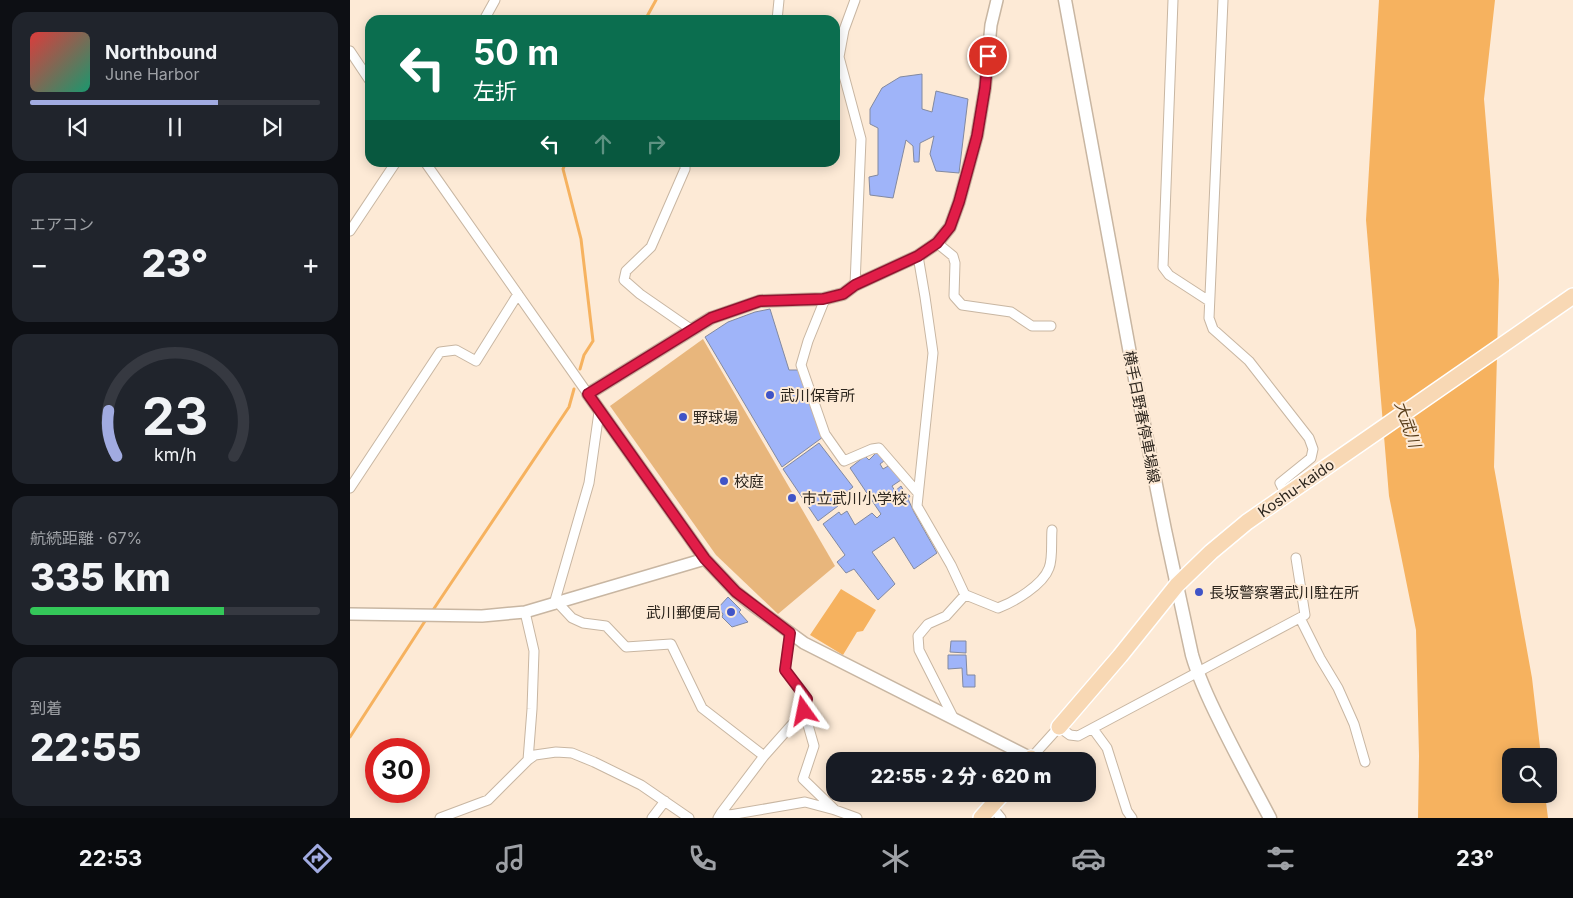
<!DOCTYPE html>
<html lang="ja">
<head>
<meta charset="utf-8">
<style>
  :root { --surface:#171b24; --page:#20242c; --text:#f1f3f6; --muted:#9ea1a6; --line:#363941; --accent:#a1abe1 }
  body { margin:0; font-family:Inter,"Noto Sans JP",sans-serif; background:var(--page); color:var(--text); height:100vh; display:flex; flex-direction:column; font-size:19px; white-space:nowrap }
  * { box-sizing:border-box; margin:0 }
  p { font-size:16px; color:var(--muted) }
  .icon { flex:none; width:28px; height:28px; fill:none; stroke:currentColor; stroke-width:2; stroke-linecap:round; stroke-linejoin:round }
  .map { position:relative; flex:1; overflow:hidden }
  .panel { display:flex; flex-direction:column; gap:12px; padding:12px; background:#0d0f14; width:350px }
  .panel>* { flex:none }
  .banner { position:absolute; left:15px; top:15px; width:475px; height:152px; border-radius:15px; box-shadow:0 2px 12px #0003; background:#0b6e4f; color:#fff; overflow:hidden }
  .buttons { position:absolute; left:1152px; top:748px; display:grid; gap:10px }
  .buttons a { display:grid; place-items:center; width:55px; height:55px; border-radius:10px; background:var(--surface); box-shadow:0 2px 12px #0003; font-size:25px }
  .speed { position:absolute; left:15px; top:738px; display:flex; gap:10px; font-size:25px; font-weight:700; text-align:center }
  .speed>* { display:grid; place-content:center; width:65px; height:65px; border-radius:50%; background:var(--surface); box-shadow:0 2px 12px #0003; line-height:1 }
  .speed .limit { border:8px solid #d22; background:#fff; color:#111 }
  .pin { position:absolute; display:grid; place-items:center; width:42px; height:42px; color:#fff; margin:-21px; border:2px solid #fff; border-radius:50%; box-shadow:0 1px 5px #0007 }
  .me { position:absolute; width:55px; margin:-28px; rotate:348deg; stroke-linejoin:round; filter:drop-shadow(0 0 4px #0008) }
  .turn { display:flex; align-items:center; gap:18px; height:105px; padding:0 25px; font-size:22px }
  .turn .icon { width:65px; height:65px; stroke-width:2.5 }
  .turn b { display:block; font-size:35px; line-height:42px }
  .lanes { display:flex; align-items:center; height:48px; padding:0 25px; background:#0003; justify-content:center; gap:25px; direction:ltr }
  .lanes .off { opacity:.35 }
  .big { font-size:38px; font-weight:800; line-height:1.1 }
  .panel .card { flex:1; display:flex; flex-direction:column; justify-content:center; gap:8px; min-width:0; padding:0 18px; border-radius:15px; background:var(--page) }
  .panel .dial { align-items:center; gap:0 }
  .dial svg { height:130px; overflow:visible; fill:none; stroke:var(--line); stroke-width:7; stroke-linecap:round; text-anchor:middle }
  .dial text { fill:var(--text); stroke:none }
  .song { display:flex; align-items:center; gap:15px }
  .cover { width:60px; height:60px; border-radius:8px; background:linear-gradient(135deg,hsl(0 70% 55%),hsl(160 70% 35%)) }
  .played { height:5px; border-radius:2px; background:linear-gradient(90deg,var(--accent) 65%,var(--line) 65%) }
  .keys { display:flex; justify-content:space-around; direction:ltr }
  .heat { display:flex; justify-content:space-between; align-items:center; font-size:28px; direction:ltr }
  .charge { height:8px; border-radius:4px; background:linear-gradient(90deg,#34c759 67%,var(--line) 0) }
  .trip { position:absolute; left:476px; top:752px; width:270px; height:50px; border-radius:15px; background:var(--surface); box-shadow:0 2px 12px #0003; font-weight:800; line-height:50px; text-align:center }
  .menu { display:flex; height:80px; justify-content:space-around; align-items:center; background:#090b0e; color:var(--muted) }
  .menu .icon { width:35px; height:35px }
  .menu .active { color:var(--accent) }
  .menu b { font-size:22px; color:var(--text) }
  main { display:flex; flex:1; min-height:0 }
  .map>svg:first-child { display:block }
  .green { fill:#e8b67c }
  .water { fill:#f6b25f }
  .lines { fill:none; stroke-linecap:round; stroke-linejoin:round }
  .stream { stroke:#f6b25f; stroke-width:3 }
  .building { fill:#9fb4f9; stroke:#8289a0 }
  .minor-casing { stroke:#c8b6a2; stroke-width:11 }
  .tertiary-casing { stroke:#c8b6a2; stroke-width:14 }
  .secondary-casing { stroke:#c8b6a2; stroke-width:15 }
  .trunk-casing { stroke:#fff; stroke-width:18 }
  .minor { stroke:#fff; stroke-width:9 }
  .tertiary { stroke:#fff; stroke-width:11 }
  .secondary { stroke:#fff; stroke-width:12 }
  .trunk { stroke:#f8d8b4; stroke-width:15 }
  .route-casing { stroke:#92132f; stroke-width:12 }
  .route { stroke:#e11d48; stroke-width:9 }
  .poi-dot { fill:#4054c7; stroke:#fdead6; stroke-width:2 }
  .labels { text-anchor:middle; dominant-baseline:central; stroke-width:4; stroke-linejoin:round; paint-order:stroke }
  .poi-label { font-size:15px; fill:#2d261e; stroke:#fdead6; text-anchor:start }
  .street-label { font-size:15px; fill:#2d261e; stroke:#fdead6 }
  .water-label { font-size:16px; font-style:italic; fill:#583d1a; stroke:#fdead6 }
</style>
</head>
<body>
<main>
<section class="panel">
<div class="card">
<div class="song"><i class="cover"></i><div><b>Northbound</b><p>June Harbor</p></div></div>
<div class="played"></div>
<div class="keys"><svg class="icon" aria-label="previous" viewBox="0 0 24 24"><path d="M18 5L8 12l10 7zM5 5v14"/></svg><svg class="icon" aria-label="pause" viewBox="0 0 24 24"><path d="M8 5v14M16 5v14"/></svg><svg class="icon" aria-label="next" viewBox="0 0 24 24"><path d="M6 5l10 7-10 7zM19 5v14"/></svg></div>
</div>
<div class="card"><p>エアコン</p>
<div class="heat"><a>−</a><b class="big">23°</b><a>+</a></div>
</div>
<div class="card dial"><svg viewBox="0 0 100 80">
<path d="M14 69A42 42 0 1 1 86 69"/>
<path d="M14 69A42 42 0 0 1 9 41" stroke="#a1abe1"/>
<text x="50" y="56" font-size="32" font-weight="700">23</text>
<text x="50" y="72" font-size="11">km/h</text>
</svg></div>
<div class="card"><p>航続距離 · 67%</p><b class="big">335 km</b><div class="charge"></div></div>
<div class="card"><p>到着</p><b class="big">22:55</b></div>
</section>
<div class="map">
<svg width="1223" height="818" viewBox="0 0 1223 818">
  <rect width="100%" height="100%" fill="#fdead6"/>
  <path class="green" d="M353 339 485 566 428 614 366 555 260 406Z"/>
  <path class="water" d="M1029 0H1145L1134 99 1149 280 1144 467 1182 678 1191 756H1161V794H1195L1198 818H1068L1069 756 1066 630 1039 496 1016 220Z
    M491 589 526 610 513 631 507 632 493 655 460 635Z"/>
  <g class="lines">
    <path class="stream" d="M295 20 306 0
      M216 162 213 169 231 239 243 341 234 355 230 369
      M81 613 219 407 224 389
      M0 737 77 618"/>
  </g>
  <path class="building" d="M572 74V109L582 112 586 91 618 99 609 173 586 171 580 154 584 136 570 143 569 162H564L563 146 556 140 543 198 520 195 519 177 528 175V128L520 124V109L532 88 550 77Z
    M420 309 439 370H452L473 437 432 467 355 337 378 322 405 312Z
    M469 443 503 487 486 501 488 506 468 521 433 469Z
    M527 452 534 461 530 464 533 469 540 465 551 480 542 486 545 491 551 486 556 495 558 494 560 496 558 499 564 512 587 553 564 569 544 537 522 552 545 584 528 600 504 569 496 573 487 562 495 555 473 524 489 512 491 515 497 511 505 525 522 513 527 518 531 514 500 468 515 456 519 460Z
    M378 597 391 610 389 612 398 622 382 627 372 617 373 614 368 608Z
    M601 641H616V653L600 652Z
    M598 655H616L617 675H625V687H613L612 668 598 669Z"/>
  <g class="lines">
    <defs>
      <path id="minor" d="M505 0 494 30 489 57 511 139 505 285
        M823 0 813 267 819 275 859 301
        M873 0 859 318 863 329 899 361 959 438 963 449 961 458 930 483 936 495
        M134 20 145 0
        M427 20 429 0
        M0 51 20 81
        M75 162 238 394
        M335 162V169L301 247 276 271 274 280 290 294 342 330
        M0 231 46 162
        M587 243 603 256 605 263 604 296 612 305 661 312 682 326H701
        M568 256 575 297 583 353 567 506 601 565 615 595 596 616 578 624 568 636 569 650 604 719
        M475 299 458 341 451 365 475 434 494 461 522 449 529 448 568 493
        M0 488 90 352 106 350 126 361 168 294
        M616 595 648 608C664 602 693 585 699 568 703 559 701 540 702 530
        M208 603 222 618 233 623 256 626 276 647 321 644 352 708 414 756
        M204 604 239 483 249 412
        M175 612 184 651 182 709 178 760
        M950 618 970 658 988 688 1004 724 1015 762
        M440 633 435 670 457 699 454 711 464 746 453 779 485 810
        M743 729 757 748 777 811 782 818
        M681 758 709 727 720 735 728 736 955 615 946 558
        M642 807 651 818
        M371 813 414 756 454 711
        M90 818 138 800 178 760 185 755 206 752 222 753 244 762 291 785 339 818
        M302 818 315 801
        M368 818 371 813 380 815 455 802 485 810 507 818"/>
      <path id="tertiary" d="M647 0 641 25 635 88 627 136 609 202 600 227 587 243 568 256 505 285 493 294 473 299 410 301 361 318 238 394 355 559 386 592 401 604 454 643 681 758
        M0 614 132 616 175 612 355 559"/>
      <path id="secondary" d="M715 0 781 359 815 530 842 655C849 679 859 700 870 722 886 755 903 786 920 818"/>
      <path id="trunk" d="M709 727 770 656 827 585 861 552 897 522 1223 296
        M678 761 681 758
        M631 818 652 794"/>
    </defs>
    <use href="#minor" class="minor-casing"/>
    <use href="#tertiary" class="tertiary-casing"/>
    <use href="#secondary" class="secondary-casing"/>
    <use href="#trunk" class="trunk-casing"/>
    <use href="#minor" class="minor"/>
    <use href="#tertiary" class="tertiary"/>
    <use href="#secondary" class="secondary"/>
    <use href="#trunk" class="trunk"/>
  </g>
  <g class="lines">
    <defs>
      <path id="route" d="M454 711 457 699 435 670 440 633 386 592 355 559 238 394 361 318 410 301 473 299 493 294 505 285 568 256 587 243 600 227 609 202 627 136 635 88 638 56"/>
    </defs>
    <use href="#route" class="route-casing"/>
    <use href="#route" class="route"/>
  </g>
  <g class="poi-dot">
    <circle cx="420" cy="395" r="5"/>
    <circle cx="333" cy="417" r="5"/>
    <circle cx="374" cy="481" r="5"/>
    <circle cx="442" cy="498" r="5"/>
    <circle cx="849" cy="592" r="5"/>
    <circle cx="381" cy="612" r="5"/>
  </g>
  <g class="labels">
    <g class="poi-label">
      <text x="430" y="395">武川保育所</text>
      <text x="343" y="417">野球場</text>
      <text x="384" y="481">校庭</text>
      <text x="452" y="498">市立武川小学校</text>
      <text x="859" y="592">長坂警察署武川駐在所</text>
      <text x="371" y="612" text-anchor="end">武川郵便局</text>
    </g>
    <g class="street-label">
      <text transform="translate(792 417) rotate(79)">横手日野春停車場線</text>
      <text transform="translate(946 488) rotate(-35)">Koshu-kaido</text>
    </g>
    <g class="water-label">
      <text transform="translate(1058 424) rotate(71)">大武川</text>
    </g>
  </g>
</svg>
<div class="buttons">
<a><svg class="icon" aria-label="search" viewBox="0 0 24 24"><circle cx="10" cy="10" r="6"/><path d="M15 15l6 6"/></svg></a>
</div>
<div class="speed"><div class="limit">30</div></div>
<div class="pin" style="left:638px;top:56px;background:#d93025"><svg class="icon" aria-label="arrive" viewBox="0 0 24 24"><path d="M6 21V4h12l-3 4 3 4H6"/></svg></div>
<svg class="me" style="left:454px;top:711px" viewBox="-20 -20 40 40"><path d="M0-17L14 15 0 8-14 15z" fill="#e11d48" stroke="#fff" stroke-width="4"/></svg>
<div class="trip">22:55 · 2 分 · 620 m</div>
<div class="banner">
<div class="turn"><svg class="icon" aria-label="left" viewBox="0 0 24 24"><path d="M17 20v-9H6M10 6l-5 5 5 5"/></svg><div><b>50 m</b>左折</div></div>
<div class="lanes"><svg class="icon" aria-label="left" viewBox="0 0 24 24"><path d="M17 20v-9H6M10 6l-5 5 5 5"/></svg><svg class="icon off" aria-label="ahead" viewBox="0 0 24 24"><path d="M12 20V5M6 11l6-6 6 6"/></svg><svg class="icon off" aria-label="right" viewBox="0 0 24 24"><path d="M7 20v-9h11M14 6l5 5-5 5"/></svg></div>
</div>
</div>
</main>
<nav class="menu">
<b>22:53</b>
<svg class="icon active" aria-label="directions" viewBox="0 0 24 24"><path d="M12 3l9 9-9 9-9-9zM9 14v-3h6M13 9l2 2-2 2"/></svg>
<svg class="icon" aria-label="music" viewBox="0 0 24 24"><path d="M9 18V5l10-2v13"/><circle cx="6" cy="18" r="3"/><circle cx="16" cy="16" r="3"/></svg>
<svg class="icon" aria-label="phone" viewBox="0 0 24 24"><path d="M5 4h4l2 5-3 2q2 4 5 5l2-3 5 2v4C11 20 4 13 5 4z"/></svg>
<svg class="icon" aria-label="climate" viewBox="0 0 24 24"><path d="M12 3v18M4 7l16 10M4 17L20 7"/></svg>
<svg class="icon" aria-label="car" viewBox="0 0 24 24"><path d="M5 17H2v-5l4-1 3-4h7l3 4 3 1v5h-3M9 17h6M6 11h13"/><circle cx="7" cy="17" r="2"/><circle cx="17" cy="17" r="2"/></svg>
<svg class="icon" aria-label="filters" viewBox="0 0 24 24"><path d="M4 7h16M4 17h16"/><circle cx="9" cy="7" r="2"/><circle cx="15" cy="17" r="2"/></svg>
<b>23°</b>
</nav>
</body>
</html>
